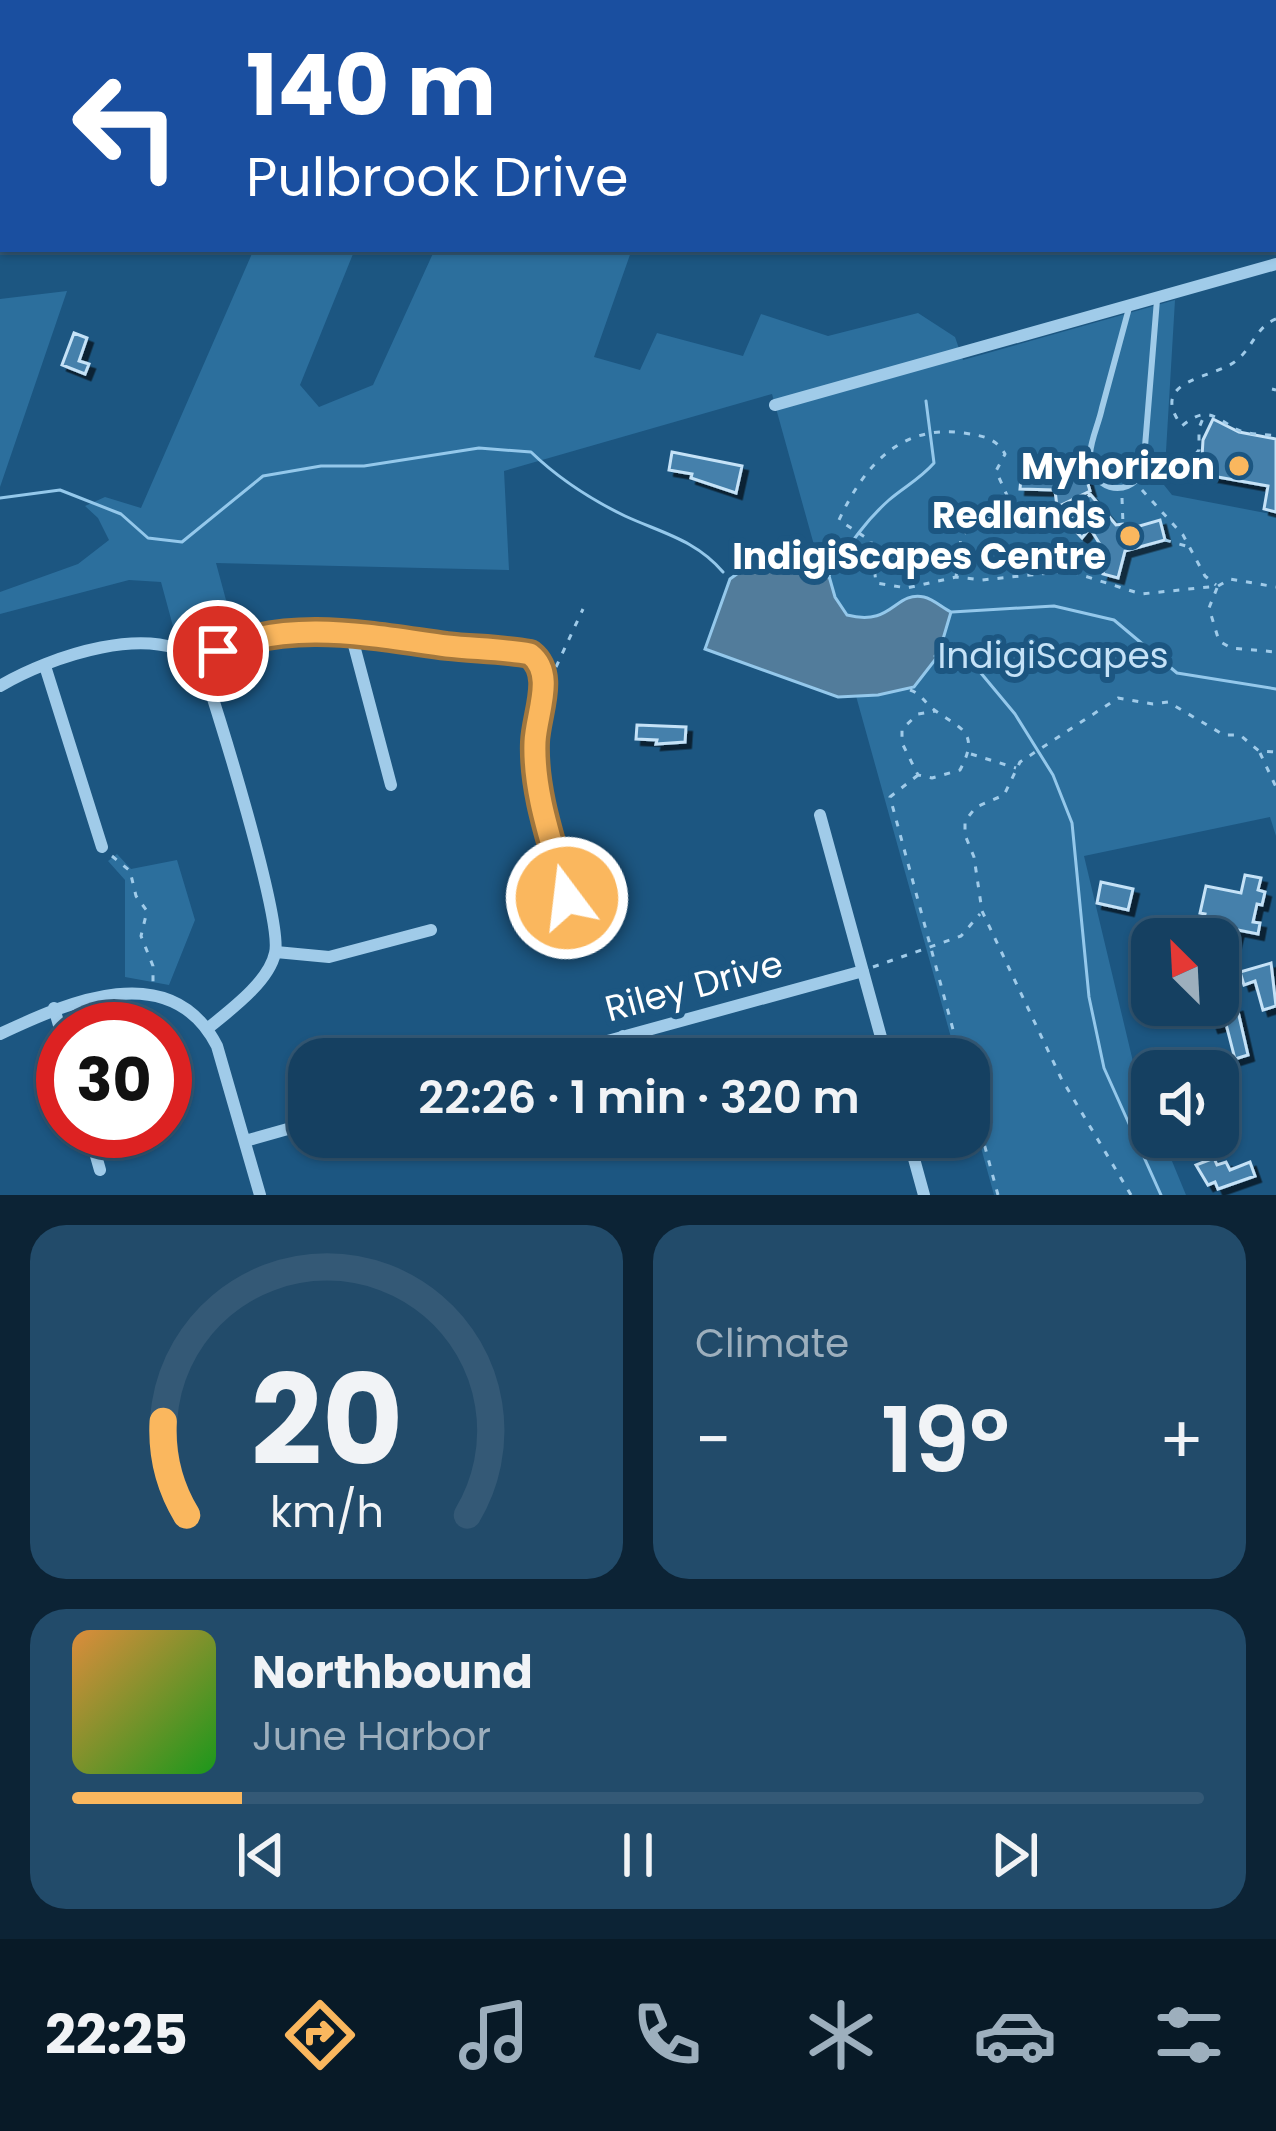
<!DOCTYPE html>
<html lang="en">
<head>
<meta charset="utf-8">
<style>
  :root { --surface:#154061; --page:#224b6a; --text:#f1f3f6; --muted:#9dafbd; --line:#345976; --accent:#fab75e }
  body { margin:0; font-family:Poppins,sans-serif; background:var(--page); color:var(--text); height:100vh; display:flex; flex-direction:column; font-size:45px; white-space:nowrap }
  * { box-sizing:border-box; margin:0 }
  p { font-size:39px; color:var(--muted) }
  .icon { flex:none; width:66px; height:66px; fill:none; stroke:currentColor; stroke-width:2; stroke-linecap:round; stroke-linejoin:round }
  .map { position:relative; height:1195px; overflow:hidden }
  .side { display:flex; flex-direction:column; gap:30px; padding:30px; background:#0c2335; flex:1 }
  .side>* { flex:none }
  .top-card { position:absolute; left:0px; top:0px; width:1278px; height:252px; box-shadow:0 3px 9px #0004,0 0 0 3px var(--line); background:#1a4fa0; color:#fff; overflow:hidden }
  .needle { width:78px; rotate:336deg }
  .buttons { position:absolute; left:1131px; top:918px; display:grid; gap:24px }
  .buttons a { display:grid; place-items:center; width:108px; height:108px; border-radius:24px; background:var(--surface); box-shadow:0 3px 9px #0004,0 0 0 3px var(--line); font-size:60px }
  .speed { position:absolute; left:36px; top:1002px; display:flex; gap:24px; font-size:60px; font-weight:700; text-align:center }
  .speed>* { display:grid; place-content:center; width:156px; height:156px; border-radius:50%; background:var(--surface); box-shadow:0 3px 9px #0004,0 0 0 3px var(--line); line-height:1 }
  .speed .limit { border:18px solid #d22; background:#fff; color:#111 }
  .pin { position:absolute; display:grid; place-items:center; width:102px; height:102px; color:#fff; margin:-51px; border:6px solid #fff; border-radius:50%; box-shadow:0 3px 12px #0007 }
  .me { position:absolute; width:132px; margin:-66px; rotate:345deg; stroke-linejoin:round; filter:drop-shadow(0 0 9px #0008) }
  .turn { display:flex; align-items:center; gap:42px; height:252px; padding:0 48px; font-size:54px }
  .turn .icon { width:156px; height:156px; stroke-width:2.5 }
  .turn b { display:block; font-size:84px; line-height:102px }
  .big { font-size:90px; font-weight:600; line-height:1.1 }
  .side .widget { flex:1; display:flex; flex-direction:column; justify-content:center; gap:18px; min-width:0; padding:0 42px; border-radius:36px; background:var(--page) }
  .side .dial { align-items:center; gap:0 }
  .dial svg { height:312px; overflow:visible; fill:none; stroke:var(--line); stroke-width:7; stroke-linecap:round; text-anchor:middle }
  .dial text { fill:var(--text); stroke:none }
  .song { display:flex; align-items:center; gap:36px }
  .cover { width:144px; height:144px; border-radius:18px; background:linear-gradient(135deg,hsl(30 70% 55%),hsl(120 70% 35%)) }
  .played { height:12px; border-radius:6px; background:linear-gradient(90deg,var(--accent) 15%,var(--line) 15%) }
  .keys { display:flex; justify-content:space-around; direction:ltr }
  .heat { display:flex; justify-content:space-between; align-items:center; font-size:66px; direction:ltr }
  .side .tiles { flex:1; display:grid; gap:30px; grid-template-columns:1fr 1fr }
  .widget:last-child { grid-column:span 2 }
  .trip { position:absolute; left:288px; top:1038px; width:702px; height:120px; border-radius:36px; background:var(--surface); box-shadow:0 3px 9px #0004,0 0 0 3px var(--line); font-weight:600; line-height:120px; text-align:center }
  .tabs { display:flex; height:192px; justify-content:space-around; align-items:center; background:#081a27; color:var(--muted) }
  .tabs .icon { width:84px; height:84px }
  .tabs .selected { color:var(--accent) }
  .tabs b { font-size:54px; color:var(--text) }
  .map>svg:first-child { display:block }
  .green { fill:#2c6f9d }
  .water { fill:#527c9b; stroke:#94c8eb; stroke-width:3 }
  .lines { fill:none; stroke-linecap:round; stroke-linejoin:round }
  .stream { stroke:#94c8eb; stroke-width:3 }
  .building { fill:#4480ab; stroke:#c5e2f7; stroke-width:3; filter:url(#shadow) }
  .path { stroke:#a0cbe9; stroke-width:3; stroke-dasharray:6 9; stroke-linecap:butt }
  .service { stroke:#a0cbe9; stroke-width:6 }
  .minor { stroke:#a0cbe9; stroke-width:12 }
  .primary { stroke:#e4f2fe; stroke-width:21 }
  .route-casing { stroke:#a2773d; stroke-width:30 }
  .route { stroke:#fab75e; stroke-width:21 }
  .poi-dot { fill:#fab75e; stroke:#1c5681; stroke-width:4.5 }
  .labels { text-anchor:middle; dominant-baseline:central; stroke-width:12; stroke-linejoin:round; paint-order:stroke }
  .poi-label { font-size:36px; font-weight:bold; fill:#fff; stroke:#1c5681; text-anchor:end }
  .park-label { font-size:36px; fill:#c5e2f7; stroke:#1c5681 }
  .street-label { font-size:36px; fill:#fff; stroke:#1c5681 }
</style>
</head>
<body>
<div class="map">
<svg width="1276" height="1195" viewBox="0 0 1276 1195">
  <defs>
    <filter id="shadow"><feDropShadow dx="5.5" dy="5.5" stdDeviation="0" flood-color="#0009"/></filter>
  </defs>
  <rect width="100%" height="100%" fill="#1c5681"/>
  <path class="green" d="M254 249H355L300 385 319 407 373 385 435 249H632L594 357 640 370 657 333 743 356 761 314 828 336 918 313 955 337 963 360 1175 300 1164 485 1172 495 1276 515V836L1270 817 1084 856 1135 1070 1152 1111V1137H1162L1186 1195H994L969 1104V1059H957L772 394 504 471 509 570 216 563 233 626 203 644 174 630 161 582 129 580 0 614V592L78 564 109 540 98 518 85 506 105 497 141 508Z
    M67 291 0 487V299Z
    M117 854 131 869 177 860 195 920 169 985 125 977V880L108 861Z"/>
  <path class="water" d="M745 568 829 576 835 597 847 615C893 627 894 591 924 597 933 599 943 608 951 612L938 656 914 687 878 695 838 697 705 649 730 579Z"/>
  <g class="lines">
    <path class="stream" d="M1077 0 1084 3
      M1275 80H1276
      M0 498 60 490 121 514 148 538 182 542 263 476 321 466H364L479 448 531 452C559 479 590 499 625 516 662 533 696 540 723 572
      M828 577C847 549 863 523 889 500 904 487 920 479 934 463L926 401
      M952 612 1054 606 1114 620 1177 673 1276 689
      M935 656 958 654 975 666 1015 714 1053 775 1072 823 1089 997 1104 1068 1161 1195"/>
  </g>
  <path class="building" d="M74 333 87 338 79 361 89 364 85 374 62 365Z
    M1213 419 1239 432 1276 439V512L1264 509 1268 486 1201 474 1203 440Z
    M672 452 742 466 736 493 691 478 692 474 669 470Z
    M1072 463 1075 472 1084 470 1090 491 1057 507 1055 490 1020 489 1021 478H1043V472Z
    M1090 494 1116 525 1123 524 1129 529 1160 520 1165 540 1125 551 1118 578 1103 574 1107 556 1090 528 1082 538 1067 522Z
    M637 725 686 727 685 742 656 744 657 740 636 739Z
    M1245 875 1261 878 1258 890 1265 892 1262 905 1257 904 1253 922 1260 923 1258 934 1238 930 1235 942 1210 936 1213 924 1203 922 1205 914 1200 913 1206 886 1241 893Z
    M1101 882 1133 889 1128 910 1097 903Z
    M1271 963 1276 1006 1263 1010 1255 981 1244 985 1240 972Z
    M1237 1007 1248 1055 1235 1059 1226 1024 1213 1027 1209 1015Z
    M1214 1158 1217 1165 1226 1162 1230 1170 1250 1162 1255 1176 1218 1189 1215 1182 1208 1185 1196 1165Z"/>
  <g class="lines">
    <path class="path" d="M1276 319C1256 327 1253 347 1237 360 1216 379 1146 378 1182 426 1207 405 1214 417 1236 429 1247 435 1264 434 1276 436
      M1272 389 1276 390
      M1155 462 1187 464 1199 450V428L1204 416
      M1142 490 1183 535 1205 576 1216 585
      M1122 498 1123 524
      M1165 540 1186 546
      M956 577 961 538 974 521 1015 513 996 471 1005 454C995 437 982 436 964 433 900 424 864 466 839 520L871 541 876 583 907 588 956 577 982 580 1069 571 1141 594 1218 586 1230 579 1276 587
      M1217 588 1209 608 1219 641 1231 648 1276 652
      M556 667 583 609
      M910 690C922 694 923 701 933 709 960 729 981 731 960 770L932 778 918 775 902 743V729L918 714 936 711
      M1260 753 1276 787
      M971 754 1016 768
      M918 775 890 797 961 1059
      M112 856 130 871 136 896 147 911 141 936 153 966V983
      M873 967 961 936 980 914
      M969 1088 998 1195
      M1131 1195 1061 1078 982 911 974 857 965 835V821L976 807 1004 795 1020 762 1118 698 1153 704 1168 702 1224 735H1240L1259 751 1276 752"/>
    <path class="service" d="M1129 308C1120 342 1111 375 1102 408 1099 423 1091 439 1090 454 1088 489 1127 501 1143 471L1157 300"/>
    <path class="minor" d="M775 405 1276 264
      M351 634 391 785
      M201 663C269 612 367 635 446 646 474 649 502 649 530 654L544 673 535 764 567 899
      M45 666 102 847
      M0 686C49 657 154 620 201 663 216 704 283 921 275 953 269 982 229 1011 207 1029
      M820 815 887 1059
      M276 952 329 957 431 930
      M54 1008 63 1039
      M0 1034C68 1002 171 956 217 1046L260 1195
      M623 1036 629 1059
      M542 1059 863 971
      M89 1131 100 1170
      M650 1137 653 1151
      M908 1137 924 1195
      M245 1141 309 1123"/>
    <path class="primary" d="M914 0 922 3
      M984 0 991 3
      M1275 118H1276
      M1275 145H1276"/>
  </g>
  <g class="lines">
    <defs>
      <path id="route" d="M218 651C289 618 372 636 447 646 474 649 503 649 530 654 556 674 536 714 535 742 533 795 554 848 567 898"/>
    </defs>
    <use href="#route" class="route-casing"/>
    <use href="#route" class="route"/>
  </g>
  <g class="poi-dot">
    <circle cx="1239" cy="466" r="12"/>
    <circle cx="1130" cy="536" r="12"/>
  </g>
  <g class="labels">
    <g class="poi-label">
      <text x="1215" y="466">Myhorizon</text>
      <text x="1106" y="515">Redlands<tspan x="1106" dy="41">IndigiScapes Centre</tspan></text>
    </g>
    <g class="park-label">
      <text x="1053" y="655">IndigiScapes</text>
    </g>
    <g class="street-label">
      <text transform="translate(694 986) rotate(-15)">Riley Drive</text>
    </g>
  </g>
</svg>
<div class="buttons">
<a><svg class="needle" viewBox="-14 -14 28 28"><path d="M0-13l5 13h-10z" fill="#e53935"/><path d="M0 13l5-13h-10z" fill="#9dafbd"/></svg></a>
<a><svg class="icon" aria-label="sound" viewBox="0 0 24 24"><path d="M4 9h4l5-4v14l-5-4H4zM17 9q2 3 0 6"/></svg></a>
</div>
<div class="speed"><div class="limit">30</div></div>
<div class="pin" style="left:218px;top:651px;background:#d93025"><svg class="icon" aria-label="arrive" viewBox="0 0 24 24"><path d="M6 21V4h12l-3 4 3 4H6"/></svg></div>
<svg class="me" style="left:567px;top:898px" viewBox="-20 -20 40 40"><circle r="17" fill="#fab75e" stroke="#fff" stroke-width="3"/><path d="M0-11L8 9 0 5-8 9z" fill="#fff"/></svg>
<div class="trip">22:26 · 1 min · 320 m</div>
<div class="top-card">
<div class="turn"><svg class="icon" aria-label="left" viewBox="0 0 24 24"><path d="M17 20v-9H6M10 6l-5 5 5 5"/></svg><div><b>140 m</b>Pulbrook Drive</div></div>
</div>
</div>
<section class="side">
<div class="tiles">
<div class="widget dial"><svg viewBox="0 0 100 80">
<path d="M14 69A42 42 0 1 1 86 69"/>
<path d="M14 69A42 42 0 0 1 8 45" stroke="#fab75e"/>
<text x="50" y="56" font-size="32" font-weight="700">20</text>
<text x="50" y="72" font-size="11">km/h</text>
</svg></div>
<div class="widget"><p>Climate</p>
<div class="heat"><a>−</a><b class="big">19°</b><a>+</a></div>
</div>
<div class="widget">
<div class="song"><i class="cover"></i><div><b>Northbound</b><p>June Harbor</p></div></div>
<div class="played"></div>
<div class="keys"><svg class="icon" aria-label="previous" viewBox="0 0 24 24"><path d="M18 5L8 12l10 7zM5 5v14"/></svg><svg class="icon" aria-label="pause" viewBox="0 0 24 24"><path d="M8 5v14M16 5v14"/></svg><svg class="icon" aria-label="next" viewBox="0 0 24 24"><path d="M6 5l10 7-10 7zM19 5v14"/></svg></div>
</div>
</div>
</section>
<nav class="tabs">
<b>22:25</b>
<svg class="icon selected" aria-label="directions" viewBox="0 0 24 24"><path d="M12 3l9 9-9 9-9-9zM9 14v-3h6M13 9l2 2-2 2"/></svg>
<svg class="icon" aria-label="music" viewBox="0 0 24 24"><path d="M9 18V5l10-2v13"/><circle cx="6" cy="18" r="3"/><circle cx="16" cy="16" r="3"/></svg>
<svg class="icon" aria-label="phone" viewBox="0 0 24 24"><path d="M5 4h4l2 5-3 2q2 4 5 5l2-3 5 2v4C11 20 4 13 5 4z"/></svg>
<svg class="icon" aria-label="climate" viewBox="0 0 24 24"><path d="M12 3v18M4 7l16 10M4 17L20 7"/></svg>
<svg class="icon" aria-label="car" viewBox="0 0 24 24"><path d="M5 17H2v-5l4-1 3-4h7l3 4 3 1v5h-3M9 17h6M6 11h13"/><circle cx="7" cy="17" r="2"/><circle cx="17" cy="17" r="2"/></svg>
<svg class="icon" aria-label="filters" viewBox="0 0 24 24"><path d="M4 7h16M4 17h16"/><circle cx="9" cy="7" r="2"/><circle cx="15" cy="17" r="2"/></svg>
</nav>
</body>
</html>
